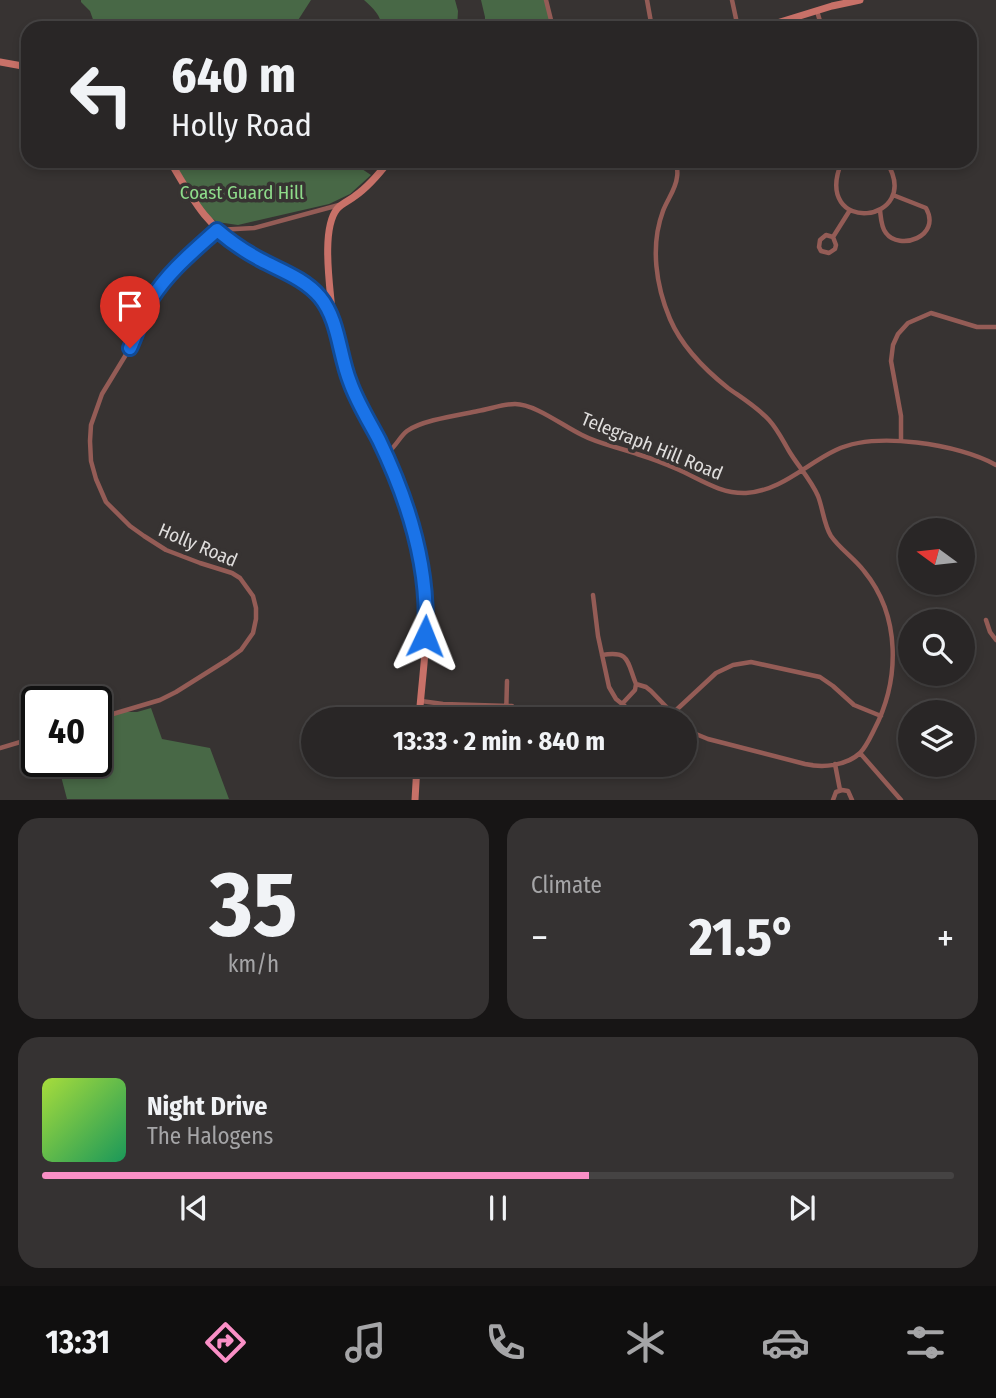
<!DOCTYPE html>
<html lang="en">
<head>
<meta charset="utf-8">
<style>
  :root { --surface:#292626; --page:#353232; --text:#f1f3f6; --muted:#a5a5a7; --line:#454343; --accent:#fa8fc6 }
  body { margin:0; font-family:"Fira Sans Condensed",sans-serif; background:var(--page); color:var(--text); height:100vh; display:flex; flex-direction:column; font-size:26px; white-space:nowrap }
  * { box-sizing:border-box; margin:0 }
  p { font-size:23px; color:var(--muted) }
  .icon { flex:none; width:38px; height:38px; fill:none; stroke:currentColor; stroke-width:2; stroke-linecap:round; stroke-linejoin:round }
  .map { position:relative; height:800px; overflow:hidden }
  .side { display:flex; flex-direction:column; gap:18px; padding:18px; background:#171515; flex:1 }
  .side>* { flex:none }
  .top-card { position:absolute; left:21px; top:21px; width:956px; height:147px; border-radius:21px; box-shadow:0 4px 10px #0003,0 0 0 2px var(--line); background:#292626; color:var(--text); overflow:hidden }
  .needle { width:46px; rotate:285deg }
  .buttons { position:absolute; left:898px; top:518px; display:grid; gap:14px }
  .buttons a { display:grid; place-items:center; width:77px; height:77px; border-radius:50%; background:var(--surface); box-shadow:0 4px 10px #0003,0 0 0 2px var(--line); font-size:35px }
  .speed { position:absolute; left:21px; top:686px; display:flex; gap:14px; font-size:35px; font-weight:700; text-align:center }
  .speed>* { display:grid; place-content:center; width:91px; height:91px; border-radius:50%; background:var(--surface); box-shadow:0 4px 10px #0003,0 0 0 2px var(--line); line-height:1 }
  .speed .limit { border:4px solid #111; border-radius:10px; background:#fff; color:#111 }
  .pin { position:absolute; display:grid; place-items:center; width:60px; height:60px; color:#fff; margin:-72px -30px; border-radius:50% 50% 50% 0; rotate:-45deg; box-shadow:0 0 7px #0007 }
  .pin .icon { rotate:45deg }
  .me { position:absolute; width:77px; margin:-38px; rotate:2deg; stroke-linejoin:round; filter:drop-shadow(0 0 5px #0008) }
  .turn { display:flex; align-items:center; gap:24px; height:147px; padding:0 35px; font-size:32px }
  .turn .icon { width:91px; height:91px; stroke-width:2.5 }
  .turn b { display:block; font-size:49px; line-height:60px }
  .big { font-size:52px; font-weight:700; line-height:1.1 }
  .side .card { flex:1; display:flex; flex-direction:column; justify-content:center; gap:10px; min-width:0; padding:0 24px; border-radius:21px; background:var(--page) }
  .side .dial { align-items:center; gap:0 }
  .dial b { font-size:91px; line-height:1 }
  .song { display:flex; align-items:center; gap:21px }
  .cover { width:84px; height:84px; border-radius:10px; background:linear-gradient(135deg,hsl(80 70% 55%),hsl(150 70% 35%)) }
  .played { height:7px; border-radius:4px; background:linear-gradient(90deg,var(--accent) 60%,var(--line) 60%) }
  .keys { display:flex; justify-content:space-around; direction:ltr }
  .heat { display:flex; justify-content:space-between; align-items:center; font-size:38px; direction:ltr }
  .side .tiles { flex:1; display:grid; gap:18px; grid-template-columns:1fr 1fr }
  .card:last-child { grid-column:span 2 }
  .trip { position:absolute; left:301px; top:707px; width:396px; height:70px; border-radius:35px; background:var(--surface); box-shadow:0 4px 10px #0003,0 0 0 2px var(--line); font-weight:700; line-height:70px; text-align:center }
  .menu { display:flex; height:112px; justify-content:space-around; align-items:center; background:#100f0f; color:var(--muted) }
  .menu .icon { width:49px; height:49px }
  .menu .active { color:var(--accent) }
  .menu b { font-size:32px; color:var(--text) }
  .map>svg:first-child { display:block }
  .green { fill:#486846 }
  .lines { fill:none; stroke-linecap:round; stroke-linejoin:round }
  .street { stroke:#945c56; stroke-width:4.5 }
  .secondary { stroke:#c87168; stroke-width:7 }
  .route-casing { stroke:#114b97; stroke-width:18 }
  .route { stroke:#1a73e8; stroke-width:12 }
  .labels { text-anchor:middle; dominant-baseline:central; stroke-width:7; stroke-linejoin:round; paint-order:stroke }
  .park-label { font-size:19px; fill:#8edb8a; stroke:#373332 }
  .street-label { font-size:19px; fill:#dfdddc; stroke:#373332 }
</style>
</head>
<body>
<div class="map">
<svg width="996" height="800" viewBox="0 0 996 800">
  <rect width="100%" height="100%" fill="#373332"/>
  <path class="green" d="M81 0H311L293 28H96L90 11 81 2Z
    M364 0H455L458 11 457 28H382C381 15 373 8 364 0Z
    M481 0H546L553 28H485V17Z
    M173 161H350L371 175 350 194 329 204 238 225 217 222 204 212Z
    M151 708 162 739 210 748 229 799H67L57 761H96V721L122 712H137Z"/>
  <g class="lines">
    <path class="street" d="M546 0 553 28
      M647 0 652 28
      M732 0 738 28
      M817 11 822 28
      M676 161C677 166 678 172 677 177 676 189 667 200 663 211 650 246 656 286 670 319 682 347 704 369 728 388 742 398 757 407 769 420 778 430 783 441 789 451 798 466 811 480 818 496 823 509 824 525 831 536 840 549 854 558 864 571 901 616 900 680 874 730 870 738 866 747 860 753 846 766 823 768 805 764L708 739 691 732 684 726
      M842 161C810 237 926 224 886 161
      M880 210C881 218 881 227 886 233 899 251 942 237 926 208L893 195
      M833 237 836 245 835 249 829 253 821 251 819 247 820 240 826 235 833 237 850 210
      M901 441V416L891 361 893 345 898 334 908 323 931 313 977 327H996
      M384 453C396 449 398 438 407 431 422 420 459 415 478 411 490 409 503 404 515 404 535 404 563 426 582 435 599 444 618 447 637 454 650 458 664 463 677 469 700 479 720 494 746 493 781 491 806 464 836 450 875 431 959 444 996 465
      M593 595 598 636 609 687 616 699 637 716
      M986 620 990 632 996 640
      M602 655C630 650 627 662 636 684L646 687 651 691 678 719
      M421 701 443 704 512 706
      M622 704 635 690 636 684
      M673 713 716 673 733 665 751 662 820 677 833 686 854 705 881 716
      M96 719 160 700 176 692 227 660 241 650 253 633 256 619V608L253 596 240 578 232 573 200 563 166 550 144 536 130 526 106 502 96 479 91 461 90 441 91 425 102 394 130 348 145 311 152 299 174 269 217 230 254 228 339 205
      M506 719 507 681
      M0 748 37 737
      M860 753 901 800
      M835 764 840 790
      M833 800 836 792 842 790 848 791 852 800"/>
    <path class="secondary" d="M761 28 832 6 860 0
      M0 62 28 67
      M170 161C194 203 210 231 253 255 275 268 303 277 320 297 341 322 339 359 352 387 359 405 370 422 378 439 400 484 422 542 426 592 429 634 422 677 419 719
      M332 311C330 286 321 229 337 209 342 203 349 201 355 196 368 187 379 174 389 161
      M415 800 417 765"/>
  </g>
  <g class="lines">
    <defs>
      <path id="route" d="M130 348C138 331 142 313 152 298 169 271 194 251 217 230 231 242 246 252 261 260 282 271 305 279 320 297 339 320 339 355 350 382 357 402 369 421 379 440 408 500 430 568 425 636"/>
    </defs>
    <use href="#route" class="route-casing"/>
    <use href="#route" class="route"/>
  </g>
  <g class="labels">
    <g class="park-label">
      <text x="242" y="192">Coast Guard Hill</text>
    </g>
    <g class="street-label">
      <text transform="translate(652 446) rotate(22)">Telegraph Hill Road</text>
      <text transform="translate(198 545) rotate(23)">Holly Road</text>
    </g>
  </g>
</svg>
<div class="buttons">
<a><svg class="needle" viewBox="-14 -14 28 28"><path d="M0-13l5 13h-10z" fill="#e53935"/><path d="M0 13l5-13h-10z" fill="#a5a5a7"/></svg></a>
<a><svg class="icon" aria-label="search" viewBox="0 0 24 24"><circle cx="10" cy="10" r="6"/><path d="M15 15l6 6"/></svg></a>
<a><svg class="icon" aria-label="layers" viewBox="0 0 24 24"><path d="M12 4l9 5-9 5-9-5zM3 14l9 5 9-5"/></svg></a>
</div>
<div class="speed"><div class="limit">40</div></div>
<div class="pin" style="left:130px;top:348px;background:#d93025"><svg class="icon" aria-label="arrive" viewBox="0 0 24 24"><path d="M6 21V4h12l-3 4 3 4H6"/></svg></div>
<svg class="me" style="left:425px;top:636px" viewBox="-20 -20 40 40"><path d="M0-17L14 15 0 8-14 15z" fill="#1a73e8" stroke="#fff" stroke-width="4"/></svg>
<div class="trip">13:33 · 2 min · 840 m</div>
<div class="top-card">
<div class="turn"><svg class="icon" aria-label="left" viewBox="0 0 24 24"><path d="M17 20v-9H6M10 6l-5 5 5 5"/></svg><div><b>640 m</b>Holly Road</div></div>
</div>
</div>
<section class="side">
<div class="tiles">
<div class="card dial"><b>35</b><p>km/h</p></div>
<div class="card"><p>Climate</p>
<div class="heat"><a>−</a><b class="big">21.5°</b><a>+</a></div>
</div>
<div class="card">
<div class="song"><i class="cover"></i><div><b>Night Drive</b><p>The Halogens</p></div></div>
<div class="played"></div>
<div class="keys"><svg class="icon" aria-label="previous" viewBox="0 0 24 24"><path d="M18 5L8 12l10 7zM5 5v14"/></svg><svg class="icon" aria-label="pause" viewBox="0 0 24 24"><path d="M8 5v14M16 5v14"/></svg><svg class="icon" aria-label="next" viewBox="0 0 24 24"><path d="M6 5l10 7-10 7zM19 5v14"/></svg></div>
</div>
</div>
</section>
<nav class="menu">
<b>13:31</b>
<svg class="icon active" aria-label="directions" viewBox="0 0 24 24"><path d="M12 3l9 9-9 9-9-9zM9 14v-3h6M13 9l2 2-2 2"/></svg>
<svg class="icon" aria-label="music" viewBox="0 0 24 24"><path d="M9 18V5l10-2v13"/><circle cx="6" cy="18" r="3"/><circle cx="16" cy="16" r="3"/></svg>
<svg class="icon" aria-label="phone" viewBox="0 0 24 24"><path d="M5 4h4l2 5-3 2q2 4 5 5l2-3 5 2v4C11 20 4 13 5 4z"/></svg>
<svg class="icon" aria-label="climate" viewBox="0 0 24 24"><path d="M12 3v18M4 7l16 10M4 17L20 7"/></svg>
<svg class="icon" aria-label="car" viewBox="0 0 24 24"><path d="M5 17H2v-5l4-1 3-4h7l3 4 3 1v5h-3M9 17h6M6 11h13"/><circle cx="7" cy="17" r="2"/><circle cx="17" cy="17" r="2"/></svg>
<svg class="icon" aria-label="filters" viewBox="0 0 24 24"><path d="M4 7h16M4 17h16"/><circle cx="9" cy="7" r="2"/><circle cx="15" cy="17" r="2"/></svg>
</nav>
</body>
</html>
